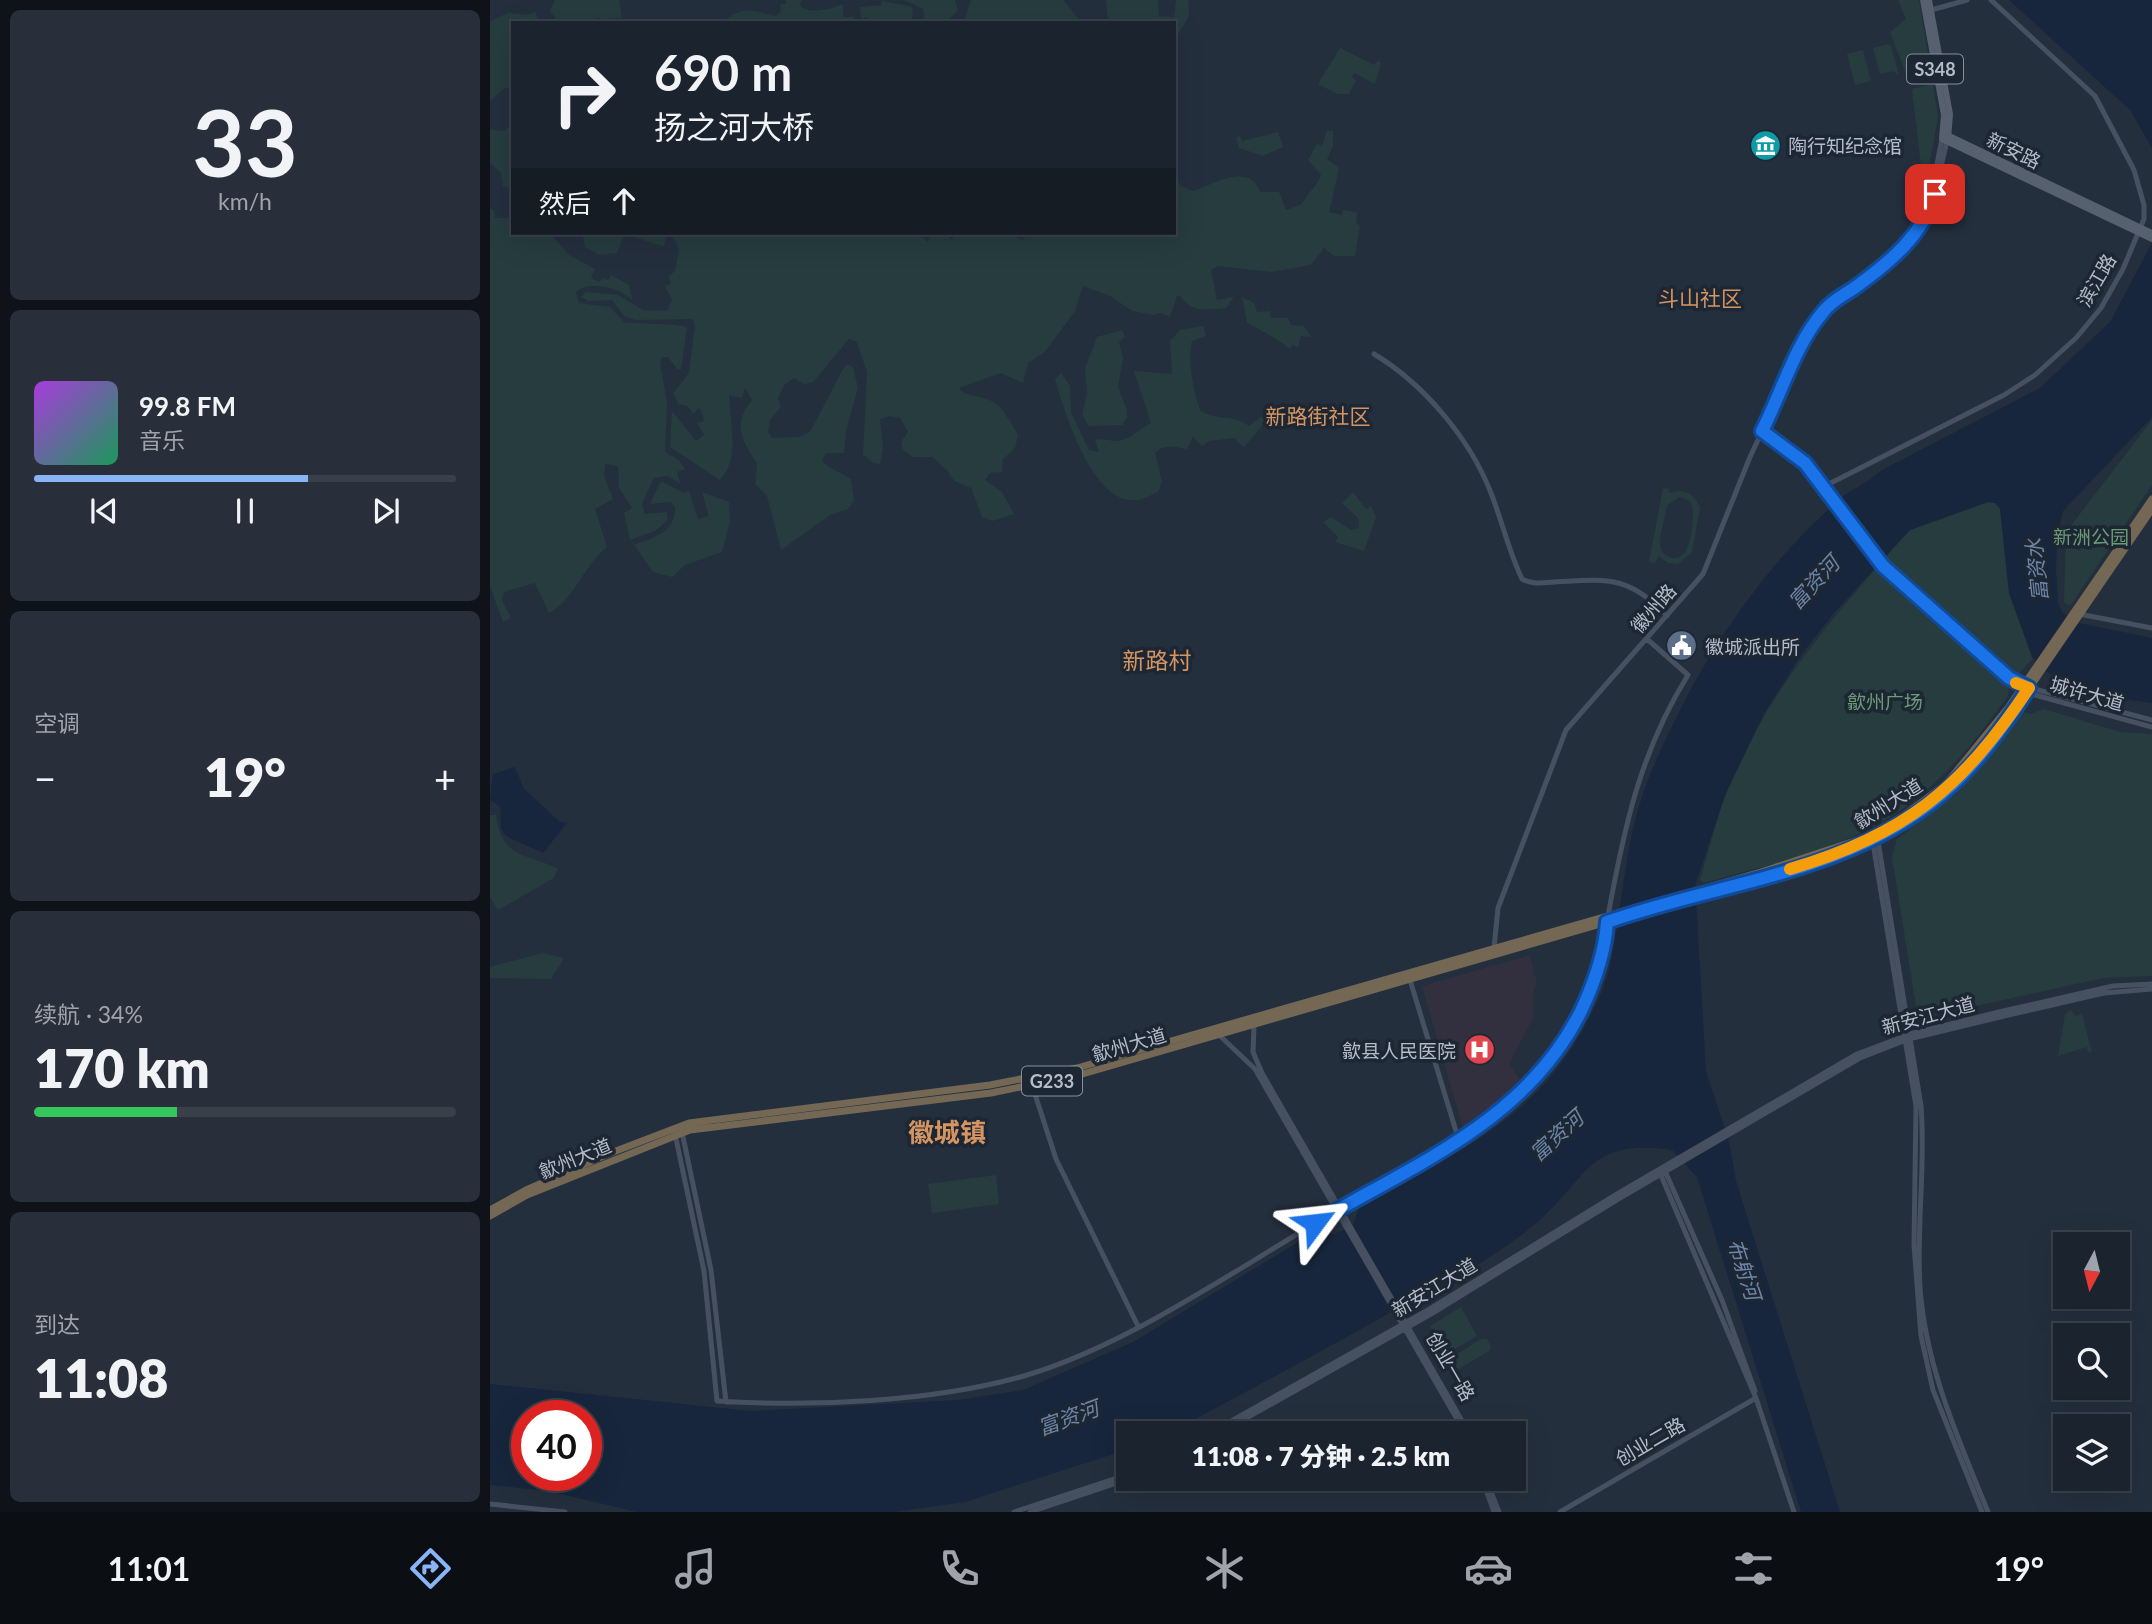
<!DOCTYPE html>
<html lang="zh">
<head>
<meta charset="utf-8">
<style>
  :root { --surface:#1b232e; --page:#282f3a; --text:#f1f3f6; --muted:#a0a4aa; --line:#39404a; --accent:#8ab4f8 }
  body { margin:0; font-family:Lato,"Noto Sans SC",sans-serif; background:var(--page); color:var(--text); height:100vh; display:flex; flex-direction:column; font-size:26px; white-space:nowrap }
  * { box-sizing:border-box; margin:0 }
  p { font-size:23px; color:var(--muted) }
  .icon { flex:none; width:38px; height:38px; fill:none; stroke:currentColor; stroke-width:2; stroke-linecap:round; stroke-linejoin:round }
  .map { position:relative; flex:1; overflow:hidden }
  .details { display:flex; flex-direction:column; gap:10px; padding:10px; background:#0f1319; width:490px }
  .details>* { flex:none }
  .banner { position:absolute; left:21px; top:21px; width:665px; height:214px; border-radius:0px; box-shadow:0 7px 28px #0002,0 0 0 2px var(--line); background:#1b232e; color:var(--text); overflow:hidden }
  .needle { width:46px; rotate:187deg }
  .fabs { position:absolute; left:1563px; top:1232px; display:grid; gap:14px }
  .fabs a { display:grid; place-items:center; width:77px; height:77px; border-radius:0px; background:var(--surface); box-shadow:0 7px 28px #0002,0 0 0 2px var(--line); font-size:35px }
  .speed { position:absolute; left:21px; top:1400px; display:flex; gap:14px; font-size:35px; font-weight:700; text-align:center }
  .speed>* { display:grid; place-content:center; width:91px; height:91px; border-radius:50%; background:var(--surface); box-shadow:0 7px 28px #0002,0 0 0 2px var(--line); line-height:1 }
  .speed .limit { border:10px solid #d22; background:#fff; color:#111 }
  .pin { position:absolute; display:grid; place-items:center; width:60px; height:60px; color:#fff; margin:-30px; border-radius:14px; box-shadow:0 4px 10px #0006 }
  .me { position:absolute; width:77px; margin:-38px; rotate:60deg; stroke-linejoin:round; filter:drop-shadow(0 0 5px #0008) }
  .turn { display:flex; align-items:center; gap:24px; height:147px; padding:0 28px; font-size:32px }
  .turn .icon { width:91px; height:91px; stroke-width:2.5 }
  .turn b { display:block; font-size:49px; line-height:60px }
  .then { display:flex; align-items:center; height:66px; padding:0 28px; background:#0003; gap:14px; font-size:26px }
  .big { font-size:52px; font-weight:800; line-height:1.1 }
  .details .widget { flex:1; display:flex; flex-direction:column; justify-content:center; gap:10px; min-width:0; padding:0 24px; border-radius:10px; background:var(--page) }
  .details .dial { align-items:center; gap:0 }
  .dial b { font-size:91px; line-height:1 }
  .song { display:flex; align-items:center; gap:21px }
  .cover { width:84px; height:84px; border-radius:10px; background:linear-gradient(135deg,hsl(280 70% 55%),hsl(150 70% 35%)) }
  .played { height:7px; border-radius:4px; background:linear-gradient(90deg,var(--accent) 65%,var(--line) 65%) }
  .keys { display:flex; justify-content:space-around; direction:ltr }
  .heat { display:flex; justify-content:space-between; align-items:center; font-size:38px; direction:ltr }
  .charge { height:10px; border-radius:5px; background:linear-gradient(90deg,#34c759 34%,var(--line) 0) }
  .trip { position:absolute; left:626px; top:1421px; width:410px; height:70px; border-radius:0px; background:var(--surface); box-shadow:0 7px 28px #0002,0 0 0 2px var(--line); font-weight:800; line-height:70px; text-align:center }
  .menu { display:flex; height:112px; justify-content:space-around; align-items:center; background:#0b0e12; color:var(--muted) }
  .menu .icon { width:49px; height:49px }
  .menu .active { color:var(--accent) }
  .menu b { font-size:32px; color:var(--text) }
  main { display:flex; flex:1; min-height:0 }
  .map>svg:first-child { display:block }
  .medical { fill:#32303f }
  .green { fill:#263c3f; fill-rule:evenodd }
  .water { fill:#17263c; fill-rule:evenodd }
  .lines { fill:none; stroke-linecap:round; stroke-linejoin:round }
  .secondary { stroke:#465061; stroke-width:5 }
  .primary { stroke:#56606e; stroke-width:6 }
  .highway { stroke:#746855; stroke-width:7 }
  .route-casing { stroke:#114b97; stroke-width:18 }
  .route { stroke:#1a73e8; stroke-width:12 }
  .slow { stroke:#f59e0b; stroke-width:12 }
  .labels { text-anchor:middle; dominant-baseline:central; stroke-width:7; stroke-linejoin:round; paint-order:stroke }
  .shield { fill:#1d2633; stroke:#878f9c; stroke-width:2 }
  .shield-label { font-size:18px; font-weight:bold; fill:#b4bcc9 }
  .poi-label { font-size:19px; fill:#b4bcc9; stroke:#1d2633; text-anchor:start }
  .street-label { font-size:19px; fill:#b4bcc9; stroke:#1d2633 }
  .park-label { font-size:19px; fill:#6b9a76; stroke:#1d2633 }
  .neighbourhood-label { font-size:21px; fill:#d59563; stroke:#1d2633 }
  .water-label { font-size:21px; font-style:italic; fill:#6d86a8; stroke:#1d2633 }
  .quarter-label { font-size:23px; fill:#d59563; stroke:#1d2633 }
  .district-label { font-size:26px; font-weight:bold; fill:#d59563; stroke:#1d2633 }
</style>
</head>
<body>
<main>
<section class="details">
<div class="widget dial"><b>33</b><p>km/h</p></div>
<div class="widget">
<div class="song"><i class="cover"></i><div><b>99.8 FM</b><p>音乐</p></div></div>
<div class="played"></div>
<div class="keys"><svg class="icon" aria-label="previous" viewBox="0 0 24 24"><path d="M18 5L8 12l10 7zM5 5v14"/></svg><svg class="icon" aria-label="pause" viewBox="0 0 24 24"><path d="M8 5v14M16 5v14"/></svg><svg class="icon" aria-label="next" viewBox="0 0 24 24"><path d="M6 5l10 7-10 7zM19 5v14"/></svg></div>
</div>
<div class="widget"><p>空调</p>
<div class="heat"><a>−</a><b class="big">19°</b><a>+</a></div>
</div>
<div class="widget"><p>续航 · 34%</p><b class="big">170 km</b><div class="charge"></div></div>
<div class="widget"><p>到达</p><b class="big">11:08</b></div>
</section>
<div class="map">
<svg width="1662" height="1512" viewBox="0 0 1662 1512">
  <rect width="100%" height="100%" fill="#242f3e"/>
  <path class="medical" d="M1040 955 1047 984 1044 988 1043 1018 1019 1064 1033 1084 1005 1111 979 1129 972 1125 932 986Z"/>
  <path class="green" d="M65 0H129L132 18H119V23H110V18L69 23 60 11Z
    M296 0H311L310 6C321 15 341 9 353 4V17H364L365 23H338L328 19 326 23H231C254 4 261 11 286 16L291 11 290 4H296Z
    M414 0H465L468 10 456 23H435L433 9Z
    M481 0H573L592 23H473Z
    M616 0H668L669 16 684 17 686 0H698L699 16 684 42V23H618Z
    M1408 0H1429L1441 72 1417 77 1400 32 1416 19Z
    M392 1 420 6 423 9 422 19 415 23H379L378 17 371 19 370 7 391 5Z
    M45 12 50 23H23V87L15 88 0 101V21L18 13 37 15Z
    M1399 44 1401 46 1409 75 1402 71 1390 74 1383 48Z
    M850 48 884 65 888 61 891 63 885 84 864 73 862 77 866 80 859 94H847L828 84Z
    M1373 50 1381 81 1365 85 1357 54Z
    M1443 84 1448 117 1436 184 1433 183 1422 89Z
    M23 125V189H22L13 186 11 173 0 163V129L13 131Z
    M837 131H843V146L837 159 849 168 839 212 852 215 853 210 867 212 866 224 870 225 865 256H844L834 248 821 265 781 272 728 266 721 270 727 300 744 297 736 308C717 309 703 314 691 297L687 296 680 317 671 313 663 315 642 311 620 296 593 286 585 311 555 352 538 363 533 383 511 373 469 388C476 398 494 395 505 403 515 410 521 424 528 435L525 448 513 459 512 472 500 473 495 480 512 492 524 514 502 521 492 517 481 488 464 481 457 470 442 457H423L413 450 411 442 418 432 410 418 400 416 390 419 393 447 390 464 383 463 373 454 377 372 367 342 359 339 323 382 314 384 304 378 294 385 288 399 291 407 280 420 278 432 282 438 309 437 320 432 353 369 357 364 363 367 368 388 356 431 354 453H336L332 460 336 465 361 479 364 501 358 509 340 515 291 550 277 496 265 484 267 463C252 442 242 423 262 400L255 388 252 398 239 395C240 423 250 459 230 480L180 447 182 411 206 441 214 435 207 423 214 421 212 411 208 408 204 414 197 406 188 404 183 393 199 373 205 327 203 319 145 320 134 316 122 300 99 301 91 297 96 292 128 295 153 310 177 311 182 300 175 286 181 284 179 276 185 271 189 250 181 233H429L438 242 440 233H458L460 240 470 233H517L532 240 541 233H684L686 175 690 185 703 191C722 185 760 161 770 192H789L796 210 812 204C817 194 829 183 831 175L818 160 827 144 832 146Z
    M788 132 793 147 773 156 749 148 746 138 750 136 752 141Z
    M0 208 4 210 5 218H23V233H60L79 255 105 269 101 278 110 282 112 278 118 280 121 275 139 285 142 300C131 288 98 280 86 292L89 303 120 307 134 322C147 324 192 323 197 328L191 369H187L178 357H172L170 363 177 403 175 452 189 460 195 469 187 472 190 483 177 476 164 478 152 504 155 514 177 512 178 520 165 531 140 540 134 513 142 508 129 488 128 466 115 464 114 476 123 499 105 509 117 547C94 565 84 600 59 613L45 583 14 592 12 600 21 618 13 622 0 586Z
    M86 233H178L174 246C160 244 149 236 134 235L127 253 110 255 95 247 93 237Z
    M752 297 764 303 767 312 780 311 781 318H798L801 325 814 326 821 337 811 336 808 347 802 345 800 349C794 343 766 327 757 323Z
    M713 326 716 336 702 341C697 356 704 398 711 411 727 421 744 414 759 426L771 417 776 421 754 447 744 438 719 441 712 446 703 437 697 449C685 447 674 444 665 453L672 482 668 492C662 494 655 499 648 500 603 507 575 413 565 379L571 373 580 386 581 412 599 450 609 452 605 440C616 437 622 443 632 440 644 437 650 428 661 423L644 371 682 374 680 341 690 330Z
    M632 330 635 336 629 342 633 358 628 387 637 410V418L632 425 598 426 592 414 597 394 595 368 607 337Z
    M1662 420V485L1580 606 1574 602 1576 532Z
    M173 482 194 493 199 491 208 519 219 516 212 492 239 502 240 522 232 552 195 565 182 577 163 572 144 545C164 538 186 532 185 507L181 502 160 504 169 484Z
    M1173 488 1179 489V493C1193 488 1205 493 1210 508L1202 552 1188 564 1178 563 1168 556 1166 563 1159 562ZM1190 497 1200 501C1206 509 1201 547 1194 554 1185 563 1170 556 1170 544 1170 532 1175 518 1177 505Z
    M863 492 876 509 881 506 886 517 874 551 845 542 848 537 833 522 841 517 861 530 869 528 868 518 852 503Z
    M1498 502 1505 503 1510 508 1519 593 1543 658 1526 677 1485 646 1392 560 1420 530Z
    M1388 566 1519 688 1518 696C1491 733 1463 770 1426 799 1367 847 1286 862 1214 883L1210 880C1221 844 1229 807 1245 773 1279 694 1333 630 1388 566Z
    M1554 709 1630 732 1662 734V976L1613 978 1441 1016 1427 1012 1402 858 1407 839 1468 793 1530 711 1541 714Z
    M0 815H6C11 859 38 853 68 869L64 878 8 910 0 898Z
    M52 953 74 958 61 979 0 978V967Z
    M1581 1010 1585 1016 1592 1014 1602 1052 1599 1053 1597 1047 1568 1056 1575 1014Z
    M506 1175 509 1204 442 1213 438 1184Z
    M971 1307 987 1336 955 1355 940 1326Z
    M991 1339H997L1001 1347 999 1351 962 1373 958 1371 956 1361Z"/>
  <path class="water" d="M1519 0H1662V148L1640 110Z
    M1662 243V417L1573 511 1567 538 1566 571 1568 603 1573 613 1589 623 1662 638V703L1602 695 1556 672 1542 657 1519 593 1510 509 1505 503 1498 502 1420 530 1344 613 1311 655 1274 714 1235 795 1205 886 1206 899 1216 1071 1239 1141 1246 1181 1350 1512H1311L1207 1177 1182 1150C1093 1137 1099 1182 1039 1229 998 1262 950 1286 903 1311 829 1353 754 1393 679 1433H639V1449L475 1502 404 1512H147L58 1491 0 1485V1384L261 1411 467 1400 533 1390 643 1342 835 1226 843 1235 863 1225 869 1206C962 1156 1048 1119 1098 1020 1108 1001 1117 982 1121 961 1133 901 1135 838 1158 780 1195 689 1247 602 1316 531 1324 523 1351 497 1359 492 1372 485 1383 478 1392 470L1550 388 1620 322ZM37 1416H96V1475H37Z
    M25 767 34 789 70 822 77 823 53 853 16 836 11 829 10 806 0 800 3 774Z"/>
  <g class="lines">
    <path class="secondary" d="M1441 10 1477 0
      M1358 290 1360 285C1382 265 1411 247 1427 222 1443 198 1446 166 1452 139
      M884 354C934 384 980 439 1001 493 1012 521 1019 552 1032 579 1042 585 1053 583 1064 582 1117 579 1139 575 1177 616
      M1272 431 1315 463 1393 566 1519 678 1545 695 1662 727
      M1335 486 1514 395 1545 375 1586 338 1611 308 1633 269 1654 219V205L1644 170 1605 96 1501 0
      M1589 614 1662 628
      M1537 687 1662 720
      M1387 835 1431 1106C1436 1166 1426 1227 1430 1288 1436 1368 1468 1438 1498 1512
      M1382 837 1426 1106 1424 1245 1431 1336 1443 1390 1492 1512
      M1118 916C1134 828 1150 752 1198 675L1157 639
      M1004 948 1008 908 1076 730 1213 574 1260 457 1317 336 1343 301 1364 289 1413 247 1431 227 1443 201 1457 141
      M920 980 969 1141
      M764 1025 763 1052 772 1073 979 1433
      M729 1035 765 1069 975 1433
      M542 1085 566 1159 648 1326
      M192 1132 221 1270 236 1402
      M185 1134 214 1271 227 1401C322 1407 442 1402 534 1376 640 1345 748 1267 845 1212 911 1173 985 1142 1039 1085 1080 1043 1114 982 1117 922
      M1175 1171 1232 1300 1265 1391
      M1170 1173 1266 1398 1304 1512
      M720 1433 938 1310 1127 1194 1367 1054 1420 1034 1509 1012 1623 986 1662 984
      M730 1433 941 1314 1130 1198 1370 1058 1419 1039 1510 1017 1614 993 1662 989
      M992 1479 1004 1512
      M996 1479 1009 1512
      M0 1504 75 1512
      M524 1512 639 1474
      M540 1512 639 1479
      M1070 1512 1266 1398"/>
    <path class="primary" d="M1433 0 1454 115 1452 139 1662 239
      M1439 0 1460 114 1458 139
      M1453 133 1662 233"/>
    <path class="highway" d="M0 1210 36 1190 118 1154 199 1123 500 1085 587 1068 1271 872 1374 838 1413 816 1456 784 1518 708 1662 499
      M0 1216 37 1195 200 1130 501 1093 589 1075 1273 877 1376 842 1416 821 1459 787 1482 765 1523 712 1662 509"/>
  </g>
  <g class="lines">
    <defs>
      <path id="route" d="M825 1223C925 1164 1038 1120 1092 1009 1105 981 1115 953 1117 922 1229 882 1358 874 1452 794 1487 764 1514 726 1539 688L1519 678 1393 566 1315 463 1272 431C1292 392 1305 345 1333 312 1343 299 1355 295 1367 286 1400 262 1433 235 1445 194"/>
    </defs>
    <use href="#route" class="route-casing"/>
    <use href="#route" class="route"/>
    <path class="slow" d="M1300 869C1416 835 1472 788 1539 688L1526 683"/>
  </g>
  <defs>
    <symbol id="museum-disc" viewBox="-11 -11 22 22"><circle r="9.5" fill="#0f9aa8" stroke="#1d2633"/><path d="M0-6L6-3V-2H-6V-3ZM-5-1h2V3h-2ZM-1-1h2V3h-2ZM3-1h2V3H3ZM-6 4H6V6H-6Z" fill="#fff"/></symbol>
    <symbol id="civic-disc" viewBox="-11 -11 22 22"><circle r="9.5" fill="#5c6f8a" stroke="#1d2633"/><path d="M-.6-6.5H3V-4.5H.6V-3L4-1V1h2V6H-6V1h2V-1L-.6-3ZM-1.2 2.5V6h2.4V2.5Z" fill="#fff"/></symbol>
    <symbol id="hospital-disc" viewBox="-11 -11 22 22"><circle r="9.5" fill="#e0444e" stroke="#1d2633"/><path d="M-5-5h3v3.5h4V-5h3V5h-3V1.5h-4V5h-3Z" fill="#fff"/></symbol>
  </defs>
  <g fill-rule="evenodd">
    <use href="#museum-disc" x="1258" y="128" width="35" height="35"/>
    <use href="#civic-disc" x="1174" y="628" width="35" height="35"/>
    <use href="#hospital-disc" x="972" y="1032" width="35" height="35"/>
  </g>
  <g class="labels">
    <g class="shield">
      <rect x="1417" y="54.5" width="56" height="29" rx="5"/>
      <rect x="532" y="1066.5" width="60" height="29" rx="5"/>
    </g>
    <g class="shield-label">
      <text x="1445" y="69">S348</text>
      <text x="562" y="1081">G233</text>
    </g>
    <g class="poi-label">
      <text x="1298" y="145">陶行知纪念馆</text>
      <text x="1215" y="646">徽城派出所</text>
      <text x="966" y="1050" text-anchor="end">歙县人民医院</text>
    </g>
    <g class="street-label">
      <text transform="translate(1524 150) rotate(26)">新安路</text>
      <text transform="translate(1606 280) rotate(-60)">滨江路</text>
      <text transform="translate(1163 608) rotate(-49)">徽州路</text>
      <text transform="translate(1597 693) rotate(16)">城许大道</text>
      <text transform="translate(1398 803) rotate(-32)">歙州大道</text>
      <text transform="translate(1438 1015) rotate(-15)">新安江大道</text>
      <text transform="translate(639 1044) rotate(-16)">歙州大道</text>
      <text transform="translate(85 1158) rotate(-22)">歙州大道</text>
      <text transform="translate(944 1287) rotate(-31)">新安江大道</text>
      <text transform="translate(961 1366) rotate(60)">创业一路</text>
      <text transform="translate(1160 1441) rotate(-30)">创业二路</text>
    </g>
    <g class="park-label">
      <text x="1601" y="536">新洲公园</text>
      <text x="1395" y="701">歙州广场</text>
    </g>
    <g class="neighbourhood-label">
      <text x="1210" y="297">斗山社区</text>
      <text x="828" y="415">新路街社区</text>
    </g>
    <g class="water-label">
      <text transform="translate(1546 570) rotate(-96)">富资水</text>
      <text transform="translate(1323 582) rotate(-47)">富资河</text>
      <text transform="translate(1066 1135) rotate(-42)">富资河</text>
      <text transform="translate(1255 1269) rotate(72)">布射河</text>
      <text transform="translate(578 1417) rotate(-20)">富资河</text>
    </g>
    <g class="quarter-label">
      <text x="667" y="660">新路村</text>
    </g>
    <g class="district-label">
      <text x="457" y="1132">徽城镇</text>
    </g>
  </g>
</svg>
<div class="fabs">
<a><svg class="needle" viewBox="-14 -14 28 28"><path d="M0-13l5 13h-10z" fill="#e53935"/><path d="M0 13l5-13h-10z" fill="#a0a4aa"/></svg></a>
<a><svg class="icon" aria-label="search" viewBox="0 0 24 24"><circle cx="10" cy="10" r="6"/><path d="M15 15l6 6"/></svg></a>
<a><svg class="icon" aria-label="layers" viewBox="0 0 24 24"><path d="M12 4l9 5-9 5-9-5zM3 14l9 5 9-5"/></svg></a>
</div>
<div class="speed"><div class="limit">40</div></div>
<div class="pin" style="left:1445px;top:194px;background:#d93025"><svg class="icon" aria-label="arrive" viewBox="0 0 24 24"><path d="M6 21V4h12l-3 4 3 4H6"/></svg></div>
<svg class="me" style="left:825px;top:1223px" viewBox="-20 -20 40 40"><path d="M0-17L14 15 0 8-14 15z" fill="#1a73e8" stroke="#fff" stroke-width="4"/></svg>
<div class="trip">11:08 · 7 分钟 · 2.5 km</div>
<div class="banner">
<div class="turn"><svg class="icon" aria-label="right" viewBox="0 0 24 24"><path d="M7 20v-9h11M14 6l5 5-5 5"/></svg><div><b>690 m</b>扬之河大桥</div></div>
<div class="then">然后<svg class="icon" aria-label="ahead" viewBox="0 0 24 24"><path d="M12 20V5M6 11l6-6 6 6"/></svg></div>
</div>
</div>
</main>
<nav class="menu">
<b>11:01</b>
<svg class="icon active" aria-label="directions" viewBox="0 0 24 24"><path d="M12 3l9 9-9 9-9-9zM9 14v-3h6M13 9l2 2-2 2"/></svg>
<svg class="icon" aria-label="music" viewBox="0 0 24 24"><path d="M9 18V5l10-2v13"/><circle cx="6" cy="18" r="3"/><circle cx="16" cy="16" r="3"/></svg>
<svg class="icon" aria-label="phone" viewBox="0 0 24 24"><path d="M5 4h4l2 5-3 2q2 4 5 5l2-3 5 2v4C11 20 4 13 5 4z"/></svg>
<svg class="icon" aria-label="climate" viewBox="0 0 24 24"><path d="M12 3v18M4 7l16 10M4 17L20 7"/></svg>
<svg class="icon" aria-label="car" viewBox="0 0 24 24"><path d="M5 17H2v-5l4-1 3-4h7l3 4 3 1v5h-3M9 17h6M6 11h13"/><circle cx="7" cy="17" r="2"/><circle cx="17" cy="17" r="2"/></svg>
<svg class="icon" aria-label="filters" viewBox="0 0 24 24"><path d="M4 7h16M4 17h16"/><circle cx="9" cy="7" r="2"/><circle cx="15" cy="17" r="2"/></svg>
<b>19°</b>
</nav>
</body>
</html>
